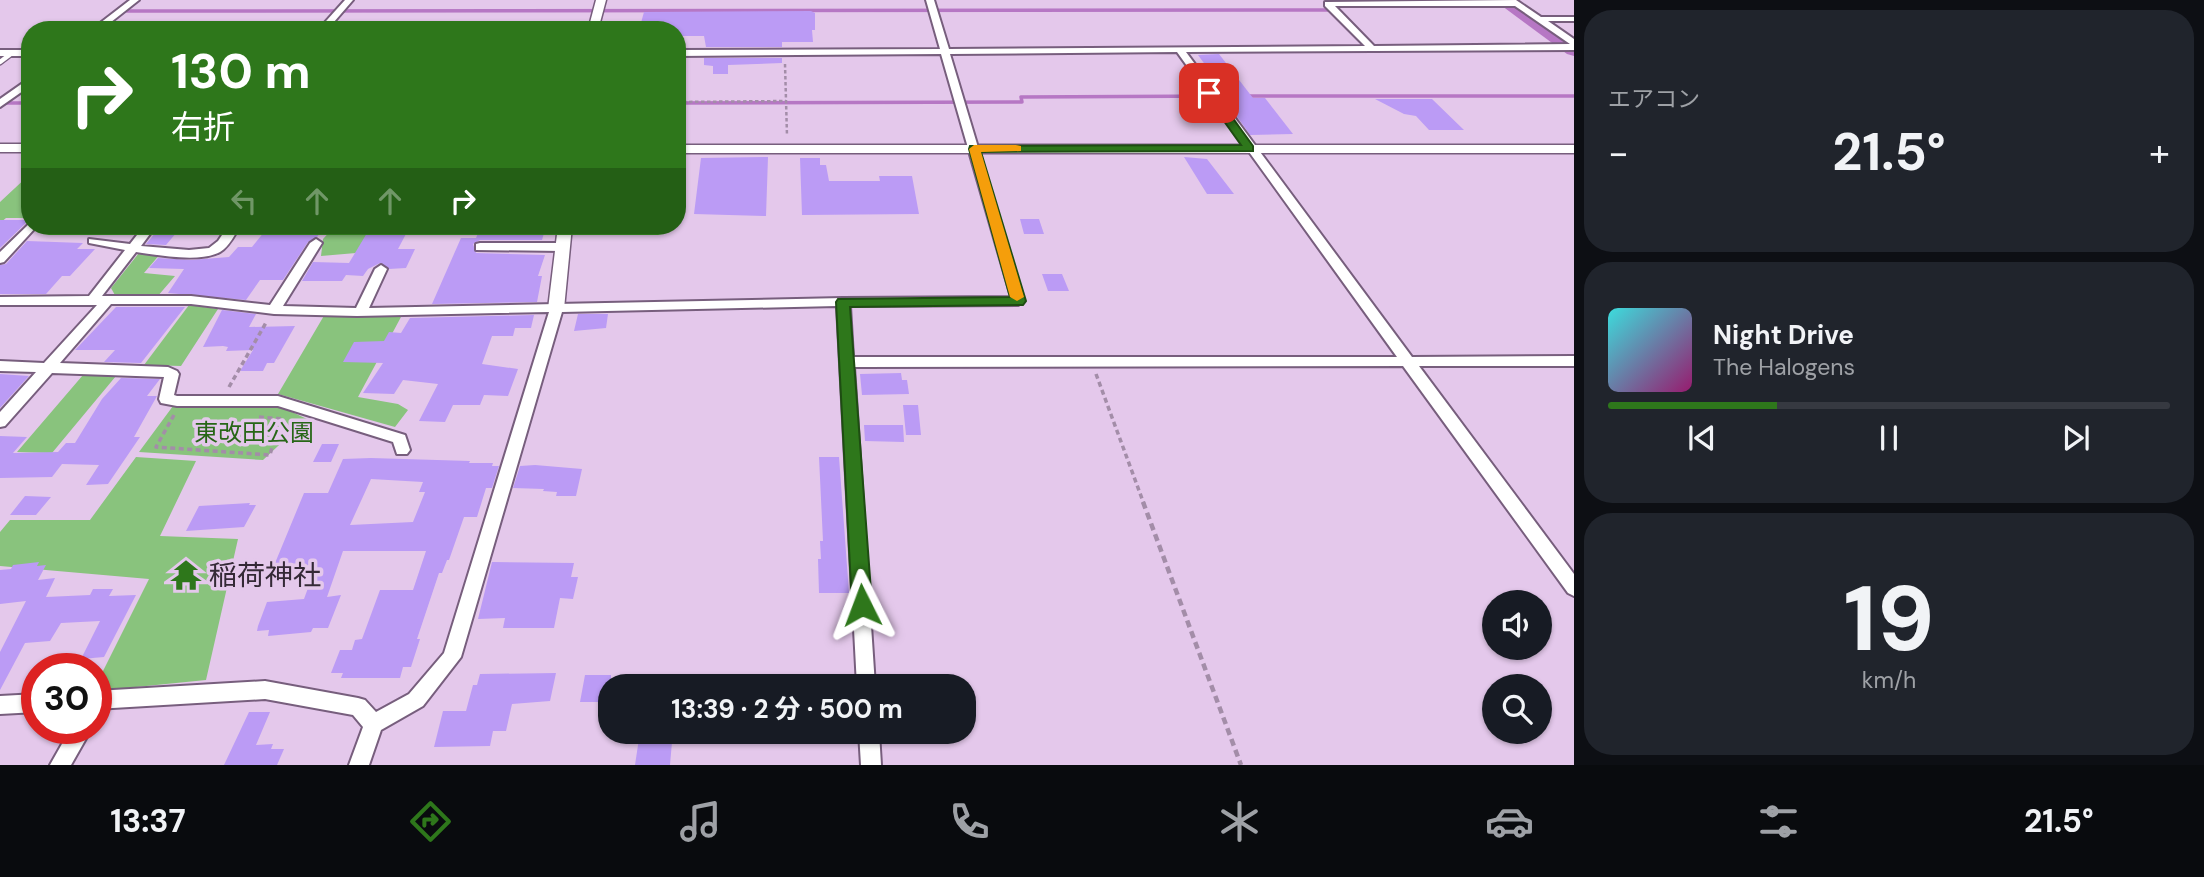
<!DOCTYPE html>
<html lang="ja">
<head>
<meta charset="utf-8">
<style>
  :root { --surface:#171b24; --page:#20242c; --text:#f1f3f6; --muted:#9ea1a6; --line:#363941; --accent:#2e771b }
  body { margin:0; font-family:"DM Sans","Noto Sans JP",sans-serif; background:var(--page); color:var(--text); height:100vh; display:flex; flex-direction:column; font-size:26px; white-space:nowrap }
  * { box-sizing:border-box; margin:0 }
  p { font-size:23px; color:var(--muted) }
  .icon { flex:none; width:38px; height:38px; fill:none; stroke:currentColor; stroke-width:2; stroke-linecap:round; stroke-linejoin:round }
  .map { position:relative; flex:1; overflow:hidden }
  .sheet { display:flex; flex-direction:column; gap:10px; padding:10px; background:#0d0f14; width:630px }
  .sheet>* { flex:none }
  .top-card { position:absolute; left:21px; top:21px; width:665px; height:214px; border-radius:28px; box-shadow:0 2px 5px #0004; background:#2e771b; color:#fff; overflow:hidden }
  .buttons { position:absolute; left:1482px; top:590px; display:grid; gap:14px }
  .buttons a { display:grid; place-items:center; width:70px; height:70px; border-radius:50%; background:var(--surface); box-shadow:0 2px 5px #0004; font-size:35px }
  .speed { position:absolute; left:21px; top:653px; display:flex; gap:14px; font-size:35px; font-weight:700; text-align:center }
  .speed>* { display:grid; place-content:center; width:91px; height:91px; border-radius:50%; background:var(--surface); box-shadow:0 2px 5px #0004; line-height:1 }
  .speed .limit { border:10px solid #d22; background:#fff; color:#111 }
  .pin { position:absolute; display:grid; place-items:center; width:60px; height:60px; color:#fff; margin:-30px; border-radius:14px; box-shadow:0 4px 10px #0006 }
  .me { position:absolute; width:77px; margin:-38px; rotate:357deg; stroke-linejoin:round; filter:drop-shadow(0 0 5px #0008) }
  .turn { display:flex; align-items:center; gap:24px; height:147px; padding:0 35px; font-size:32px }
  .turn .icon { width:91px; height:91px; stroke-width:2.5 }
  .turn b { display:block; font-size:49px; line-height:60px }
  .lanes { display:flex; align-items:center; height:66px; padding:0 35px; background:#0003; justify-content:center; gap:35px; direction:ltr }
  .lanes .off { opacity:.35 }
  .big { font-size:52px; font-weight:700; line-height:1.1 }
  .sheet .tile { flex:1; display:flex; flex-direction:column; justify-content:center; gap:10px; min-width:0; padding:0 24px; border-radius:28px; background:var(--page) }
  .sheet .dial { align-items:center; gap:0 }
  .dial b { font-size:91px; line-height:1 }
  .song { display:flex; align-items:center; gap:21px }
  .cover { width:84px; height:84px; border-radius:10px; background:linear-gradient(135deg,hsl(180 70% 55%),hsl(320 70% 35%)) }
  .played { height:7px; border-radius:4px; background:linear-gradient(90deg,var(--accent) 30%,var(--line) 30%) }
  .keys { display:flex; justify-content:space-around; direction:ltr }
  .heat { display:flex; justify-content:space-between; align-items:center; font-size:38px; direction:ltr }
  .trip { position:absolute; left:598px; top:674px; width:378px; height:70px; border-radius:28px; background:var(--surface); box-shadow:0 2px 5px #0004; font-weight:700; line-height:70px; text-align:center }
  .tabs { display:flex; height:112px; justify-content:space-around; align-items:center; background:#090b0e; color:var(--muted) }
  .tabs .icon { width:49px; height:49px }
  .tabs .selected { color:var(--accent) }
  .tabs b { font-size:32px; color:var(--text) }
  main { display:flex; flex:1; min-height:0 }
  .map>svg:first-child { display:block }
  .green { fill:#89c37d }
  .lines { fill:none; stroke-linecap:round; stroke-linejoin:round }
  .stream { stroke:#b677c4; stroke-width:3.5 }
  .river { fill:#b677c4; fill-rule:evenodd }
  .building { fill:#bb9bf5; fill-rule:evenodd }
  .service-casing { stroke:#775e7d; stroke-width:7 }
  .minor-casing { stroke:#775e7d; stroke-width:4 }
  .tertiary-casing { stroke:#775e7d; stroke-width:3 }
  .path-far2 { stroke:#a38da8; stroke-width:2.5; stroke-dasharray:3.5 2.5; stroke-linecap:butt }
  .path-far1 { stroke:#a38da8; stroke-width:3.5; stroke-dasharray:5 3.5; stroke-linecap:butt }
  .path { stroke:#a38da8; stroke-width:4.5; stroke-dasharray:7 4.5; stroke-linecap:butt }
  .service { stroke:#fff; stroke-width:4.5 }
  .minor { fill:#fff; fill-rule:evenodd }
  .tertiary { fill:#fff; fill-rule:evenodd }
  .route { fill:#2e771b; stroke:#1e4d12; stroke-width:2 }
  .slow { fill:#f59e0b }
  .labels { text-anchor:middle; dominant-baseline:central; stroke-width:7; stroke-linejoin:round; paint-order:stroke }
  .park-label { font-size:24px; fill:#276617; stroke:#e4c8eb }
  .near-poi-label { font-size:28px; fill:#342936; stroke:#e4c8eb; text-anchor:start }
</style>
</head>
<body>
<main>
<div class="map">
<svg width="1574" height="765" viewBox="0 0 1574 765">
  <rect width="100%" height="100%" fill="#e4c8eb"/>
  <path class="green" d="M30 174V212L23 218H6L0 223V202Z
    M335 226H376L356 253 321 256 323 239Z
    M139 253H161L144 273 175 276 157 297H116L111 288Z
    M189 305 218 309 181 366 144 365Z
    M325 314 401 317 358 397 398 404 408 410 395 427 278 394Z
    M83 375 116 376 52 453 17 452Z
    M277 405 307 419 263 460 139 452 173 406Z
    M136 457 196 461 160 536 238 539 206 680 96 691V685L149 579 0 566V532L10 520H90Z"/>
  <g class="lines">
    <path class="stream" d="M1485 6H1511
      M127 11 1329 10 1332 6
      M1247 96H1574
      M7 103H30
      M677 103 1022 102 1021 97 1227 96"/>
    <path class="river" d="M1494 0H1515L1574 41V56L1567 54Z"/>
  </g>
  <path class="building" d="M811 11 815 13V30H812L813 42H782V47H706L704 36H677V30H639L644 12Z
    M1219 54 1253 98H1265L1293 134 1250 135 1212 81H1217L1198 55Z
    M704 58H782V63L728 65V74H713V66L704 65Z
    M1375 99H1432L1464 130H1429L1416 116 1404 114Z
    M768 157 766 216 694 214 701 158Z
    M1184 157 1207 159 1234 194H1207Z
    M800 158H820V165H826L829 181H880L879 176H912L919 214 802 215Z
    M1020 219H1039L1044 234H1024Z
    M0 220H29L0 248Z
    M161 226H182L166 245 146 244Z
    M269 226H325L317 237 308 242 283 280H260L246 300 168 293 184 269 149 268 158 258 191 260 229 257 238 247H252Z
    M481 226H546L542 240H480L473 244 476 253 545 255 538 276H542L537 302 432 304 461 238H476Z
    M407 232 398 249H415L406 268 389 269 380 263 368 269 363 276 346 275 342 281H302L313 262 349 263 367 233Z
    M27 241 83 243 77 249H95L70 276H62L46 294H0V265L6 264Z
    M1042 274H1062L1069 291H1048Z
    M116 307H185L141 363 104 362 115 350H75Z
    M222 310 256 314 249 327 295 326 274 363H267L263 371H240L253 350 226 351 228 347 223 346 203 347Z
    M578 314H608L606 328 574 331Z
    M534 315 531 328H515L513 336H492L482 364 518 369 508 396 484 395 480 405H453L445 422 419 421 438 384 403 380 394 394 363 393 383 363 343 362 354 342 384 341 389 332 401 333 410 318Z
    M901 373 902 380H907L909 394 862 395 860 374Z
    M0 374 29 376 0 408Z
    M121 378 160 379 147 396H157L134 437H140L108 484 86 485 99 465 62 464 52 477 0 478V436L27 437 13 453 58 452 66 443H75L102 399Z
    M903 405H918L921 435H906Z
    M864 425H903L904 442 865 441Z
    M322 444H339L331 462H313Z
    M819 457H839L849 593H819L818 559H821L820 541H823Z
    M371 458 470 461 469 463H493L492 466H499L492 488H486L477 517H464L449 560H447L442 573H439L417 639H420L411 667H403L400 678H341L343 673H331L340 650H352L355 640 362 639 380 590H413L426 551H343L327 597 341 595 328 628H313L311 632 268 636 269 630 257 631 258 626 267 602 304 599 316 566 273 568 304 493H328L343 459ZM371 479 423 482 419 492H425L413 522 350 525Z
    M535 465 582 469 576 496H556L557 492 543 491 544 489 513 488 520 466Z
    M25 496 51 497 36 515H10Z
    M250 503 249 505H256L244 527 186 531 199 506Z
    M39 562 37 566 46 565 38 580 55 578 46 597 90 595 93 589H113L109 596 136 595 104 657 81 659 100 621 61 623 50 641 25 643 0 690V652L26 601 0 604V570L11 569 13 565Z
    M492 562 574 563 571 577H578L573 599 560 598 554 628H503L505 618 478 619Z
    M556 673 550 701 512 704 506 731H493L490 746 434 747 443 711H466L473 685H477L480 674Z
    M585 675H611V702H580Z
    M249 712H270L256 745 273 744 271 749H284L277 765H224Z
    M640 732H655L654 742H672L670 765H635Z"/>
  <g class="lines">
    <defs>
      <path id="service" d="M0 62 12 53"/>
      <path id="minor" d="M130 0H139L101 30H91Z
        M345 0H353L327 30H318Z
        M926 0H934L949 49 1365 46 1325 6V2H1328L1516 0 1541 17H1574V21H1548L1574 39V50L1186 52 1412 357 1574 356V366H1419L1574 574V596L1568 593 1403 366 854 367 875 686H857L837 306 562 312 461 657 423 706 381 730 369 765H349L363 727 353 715 265 699 96 709V691L265 681 358 698 365 700 376 712 409 694 444 653 549 312 357 316 274 314 191 304H111L60 363 168 367 177 371 179 374 174 395 177 396H278L405 435 410 450 407 454H397L393 442 278 406H177L161 403 159 399 164 377 52 373 5 426 0 427V412L36 372 0 371V361L44 363 97 305H0V297L89 296 125 250 89 243V239L130 244 144 226H156L141 246 189 250 209 248 218 241 228 226H240C235 234 229 247 220 252 200 263 158 255 136 252L102 296H191L270 305 310 243 316 239 322 243 283 306 356 308 375 269 381 265 387 269 369 308 843 298 1011 297 941 54 677 56V50L940 49ZM1335 6H1515L1570 44 1374 46ZM1177 52 1397 357H853L850 306 1018 305 1024 301 950 54Z
        M0 50H30V56H0Z
        M30 78V86L0 107V99Z
        M30 223V226H37L4 262 0 263V252Z
        M480 243H562L568 247 562 251 476 250V244Z
        M37 694V712L0 714V696Z
        M71 728H92L71 765H50Z
        M859 732H879L881 765H861Z"/>
      <path id="tertiary" d="M596 0H606L598 30H588Z
        M0 144H30V152H0Z
        M677 145H1574V153H677Z
        M558 226H572L564 309 556 314 548 309Z"/>
    </defs>
    <use href="#service" class="service-casing"/>
    <use href="#minor" class="minor-casing"/>
    <use href="#tertiary" class="tertiary-casing"/>
    <path class="path-far2" d="M785 64 787 136
      M677 102 786 101"/>
    <path class="path-far1" d="M1096 374 1144 504
      M229 387 267 321
      M174 415 156 447 270 455 276 431 300 423
      M259 417 283 419"/>
    <path class="path" d="M1143 502 1241 765"/>
    <use href="#service" class="service"/>
    <use href="#minor" class="minor"/>
    <use href="#tertiary" class="tertiary"/>
  </g>
  <path class="route" d="M1209 90 1213 91 1253 146V151L981 152 1026 301 1023 305 850 307 872 605 869 611 862 614 854 611 852 605 836 302 838 299 1010 297 969 149 970 146 1241 145 1204 93Z"/>
  <path class="slow" d="M1016 145 1021 146V151L981 152 1024 297 1017 301 1010 297 969 149 974 145Z"/>
  <defs>
    <symbol id="temple-bare" viewBox="-9 -9 18 18"><path d="M0-6L5-2H3V0L6.5 2.5H4V6H1.5V3h-3V6H-4V2.5H-6.5L-3 0V-2H-5Z" fill="#2e771b" stroke="#e4c8eb" stroke-width="2.5" paint-order="stroke"/></symbol>
  </defs>
  <g fill-rule="evenodd">
    <use href="#temple-bare" x="164" y="553" width="44" height="44"/>
  </g>
  <g class="labels">
    <g class="park-label">
      <text x="254" y="432">東改田公園</text>
    </g>
    <g class="near-poi-label">
      <text x="209" y="575">稲荷神社</text>
    </g>
  </g>
</svg>
<div class="buttons">
<a><svg class="icon" aria-label="sound" viewBox="0 0 24 24"><path d="M4 9h4l5-4v14l-5-4H4zM17 9q2 3 0 6"/></svg></a>
<a><svg class="icon" aria-label="search" viewBox="0 0 24 24"><circle cx="10" cy="10" r="6"/><path d="M15 15l6 6"/></svg></a>
</div>
<div class="speed"><div class="limit">30</div></div>
<div class="pin" style="left:1209px;top:93px;background:#d93025"><svg class="icon" aria-label="arrive" viewBox="0 0 24 24"><path d="M6 21V4h12l-3 4 3 4H6"/></svg></div>
<svg class="me" style="left:862px;top:605px" viewBox="-20 -20 40 40"><path d="M0-17L14 15 0 8-14 15z" fill="#2e771b" stroke="#fff" stroke-width="4"/></svg>
<div class="trip">13:39 · 2 分 · 500 m</div>
<div class="top-card">
<div class="turn"><svg class="icon" aria-label="right" viewBox="0 0 24 24"><path d="M7 20v-9h11M14 6l5 5-5 5"/></svg><div><b>130 m</b>右折</div></div>
<div class="lanes"><svg class="icon off" aria-label="left" viewBox="0 0 24 24"><path d="M17 20v-9H6M10 6l-5 5 5 5"/></svg><svg class="icon off" aria-label="ahead" viewBox="0 0 24 24"><path d="M12 20V5M6 11l6-6 6 6"/></svg><svg class="icon off" aria-label="ahead" viewBox="0 0 24 24"><path d="M12 20V5M6 11l6-6 6 6"/></svg><svg class="icon" aria-label="right" viewBox="0 0 24 24"><path d="M7 20v-9h11M14 6l5 5-5 5"/></svg></div>
</div>
</div>
<section class="sheet">
<div class="tile"><p>エアコン</p>
<div class="heat"><a>−</a><b class="big">21.5°</b><a>+</a></div>
</div>
<div class="tile">
<div class="song"><i class="cover"></i><div><b>Night Drive</b><p>The Halogens</p></div></div>
<div class="played"></div>
<div class="keys"><svg class="icon" aria-label="previous" viewBox="0 0 24 24"><path d="M18 5L8 12l10 7zM5 5v14"/></svg><svg class="icon" aria-label="pause" viewBox="0 0 24 24"><path d="M8 5v14M16 5v14"/></svg><svg class="icon" aria-label="next" viewBox="0 0 24 24"><path d="M6 5l10 7-10 7zM19 5v14"/></svg></div>
</div>
<div class="tile dial"><b>19</b><p>km/h</p></div>
</section>
</main>
<nav class="tabs">
<b>13:37</b>
<svg class="icon selected" aria-label="directions" viewBox="0 0 24 24"><path d="M12 3l9 9-9 9-9-9zM9 14v-3h6M13 9l2 2-2 2"/></svg>
<svg class="icon" aria-label="music" viewBox="0 0 24 24"><path d="M9 18V5l10-2v13"/><circle cx="6" cy="18" r="3"/><circle cx="16" cy="16" r="3"/></svg>
<svg class="icon" aria-label="phone" viewBox="0 0 24 24"><path d="M5 4h4l2 5-3 2q2 4 5 5l2-3 5 2v4C11 20 4 13 5 4z"/></svg>
<svg class="icon" aria-label="climate" viewBox="0 0 24 24"><path d="M12 3v18M4 7l16 10M4 17L20 7"/></svg>
<svg class="icon" aria-label="car" viewBox="0 0 24 24"><path d="M5 17H2v-5l4-1 3-4h7l3 4 3 1v5h-3M9 17h6M6 11h13"/><circle cx="7" cy="17" r="2"/><circle cx="17" cy="17" r="2"/></svg>
<svg class="icon" aria-label="filters" viewBox="0 0 24 24"><path d="M4 7h16M4 17h16"/><circle cx="9" cy="7" r="2"/><circle cx="15" cy="17" r="2"/></svg>
<b>21.5°</b>
</nav>
</body>
</html>
